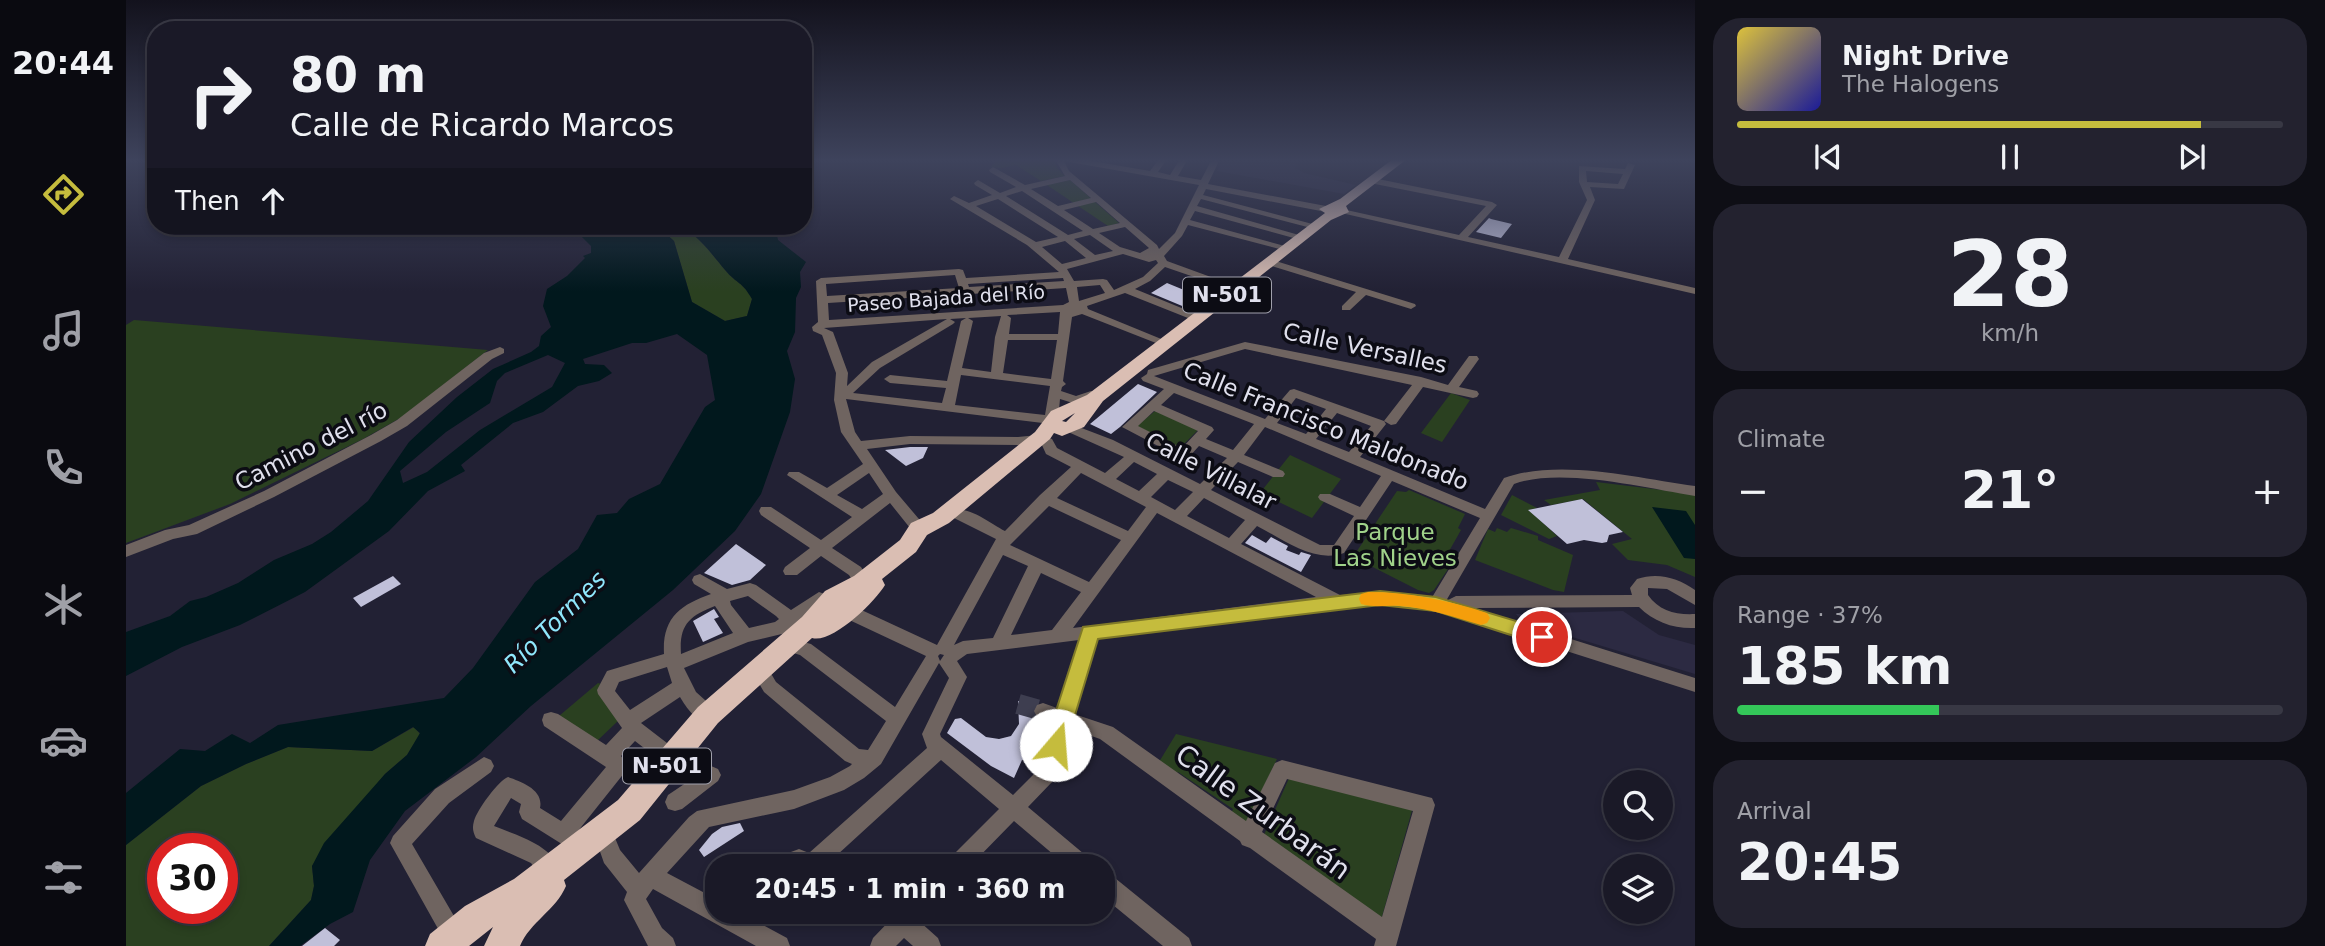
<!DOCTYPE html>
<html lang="en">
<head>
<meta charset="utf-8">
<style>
  :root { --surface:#1a1927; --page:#23222f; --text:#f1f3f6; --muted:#9fa0a7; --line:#383844; --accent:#c5bc3d }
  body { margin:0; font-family:"DejaVu Sans",sans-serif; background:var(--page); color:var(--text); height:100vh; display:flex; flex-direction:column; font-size:26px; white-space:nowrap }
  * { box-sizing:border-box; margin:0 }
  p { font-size:23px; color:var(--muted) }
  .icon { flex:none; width:38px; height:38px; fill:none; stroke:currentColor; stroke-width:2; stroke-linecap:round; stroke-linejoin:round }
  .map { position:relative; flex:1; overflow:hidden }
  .sheet { display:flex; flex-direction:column; gap:18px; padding:18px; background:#0e0e15; width:630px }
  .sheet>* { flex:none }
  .top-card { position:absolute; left:21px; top:21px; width:665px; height:214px; border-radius:28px; box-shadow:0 4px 10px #0003,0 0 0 2px var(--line); background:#1a1927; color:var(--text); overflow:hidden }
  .buttons { position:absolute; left:1477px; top:770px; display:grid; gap:14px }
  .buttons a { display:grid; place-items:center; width:70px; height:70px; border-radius:50%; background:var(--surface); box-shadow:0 4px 10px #0003,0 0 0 2px var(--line); font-size:35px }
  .speed { position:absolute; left:21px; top:833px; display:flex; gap:14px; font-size:35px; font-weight:700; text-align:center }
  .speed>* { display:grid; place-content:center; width:91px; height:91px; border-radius:50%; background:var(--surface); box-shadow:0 4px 10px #0003,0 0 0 2px var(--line); line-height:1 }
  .speed .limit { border:10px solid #d22; background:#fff; color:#111 }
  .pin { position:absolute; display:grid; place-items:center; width:60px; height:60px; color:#fff; margin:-30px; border:4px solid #fff; border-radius:50%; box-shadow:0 2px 7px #0007 }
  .me { position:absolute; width:77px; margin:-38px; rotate:18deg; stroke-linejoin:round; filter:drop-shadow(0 0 5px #0008) }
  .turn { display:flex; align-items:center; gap:24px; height:147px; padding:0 28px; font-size:32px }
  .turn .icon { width:91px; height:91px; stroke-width:2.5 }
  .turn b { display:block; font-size:49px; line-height:60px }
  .then { display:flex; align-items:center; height:66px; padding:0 28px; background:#0003; gap:14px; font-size:26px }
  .big { font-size:52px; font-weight:700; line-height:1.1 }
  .sheet .card { flex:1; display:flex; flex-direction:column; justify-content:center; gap:10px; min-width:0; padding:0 24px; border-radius:28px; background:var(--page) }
  .sheet .dial { align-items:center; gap:0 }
  .dial b { font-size:91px; line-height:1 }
  .song { display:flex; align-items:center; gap:21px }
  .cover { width:84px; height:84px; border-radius:10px; background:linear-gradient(135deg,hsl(50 70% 55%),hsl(240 70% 35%)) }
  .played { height:7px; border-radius:4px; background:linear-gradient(90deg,var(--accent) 85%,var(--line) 85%) }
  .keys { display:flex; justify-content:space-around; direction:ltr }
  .heat { display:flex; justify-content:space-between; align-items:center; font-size:38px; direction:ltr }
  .charge { height:10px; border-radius:5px; background:linear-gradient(90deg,#34c759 37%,var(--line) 0) }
  .trip { position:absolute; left:579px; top:854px; width:410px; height:70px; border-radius:28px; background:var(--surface); box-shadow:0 4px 10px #0003,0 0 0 2px var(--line); font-weight:700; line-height:70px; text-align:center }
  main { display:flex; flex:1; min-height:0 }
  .tab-bar { display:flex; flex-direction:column; width:126px; justify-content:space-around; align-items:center; background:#0a0a10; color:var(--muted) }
  .tab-bar .icon { width:49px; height:49px }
  .tab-bar .on { color:var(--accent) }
  .tab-bar b { font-size:32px; color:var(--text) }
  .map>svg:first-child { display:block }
  .built { fill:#2c2a42 }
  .green { fill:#2a4020; fill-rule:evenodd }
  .water { fill:#01181d; fill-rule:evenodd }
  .building { fill:#c0c0d9 }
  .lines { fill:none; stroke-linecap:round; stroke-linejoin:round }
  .minor-tunnel { stroke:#3e3e50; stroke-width:20; stroke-dasharray:20 10; stroke-linecap:butt }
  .minor { fill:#6f6460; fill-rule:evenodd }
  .highway { fill:#dabeb3; fill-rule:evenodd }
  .route { fill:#c5bc3d; stroke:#807a28; stroke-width:2 }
  .slow { fill:#f59e0b }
  .labels { text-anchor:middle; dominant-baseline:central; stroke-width:7; stroke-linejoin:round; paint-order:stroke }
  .far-street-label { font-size:19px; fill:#e0e0ed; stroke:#0c0c14 }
  .shield { fill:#0c0c14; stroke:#a0a0ac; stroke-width:2 }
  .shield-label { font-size:21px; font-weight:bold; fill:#e0e0ed }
  .street-label { font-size:23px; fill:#e0e0ed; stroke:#0c0c14 }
  .park-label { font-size:23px; fill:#a0d28a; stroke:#0c0c14 }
  .water-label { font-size:24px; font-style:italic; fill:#8fe7fc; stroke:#0c0c14 }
  .near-street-label { font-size:28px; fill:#e0e0ed; stroke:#0c0c14 }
</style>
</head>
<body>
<main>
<nav class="tab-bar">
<b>20:44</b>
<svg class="icon on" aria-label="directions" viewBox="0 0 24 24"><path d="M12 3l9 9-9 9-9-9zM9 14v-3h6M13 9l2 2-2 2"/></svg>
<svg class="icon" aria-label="music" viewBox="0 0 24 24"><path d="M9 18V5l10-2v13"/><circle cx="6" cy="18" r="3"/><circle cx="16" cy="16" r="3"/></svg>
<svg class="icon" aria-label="phone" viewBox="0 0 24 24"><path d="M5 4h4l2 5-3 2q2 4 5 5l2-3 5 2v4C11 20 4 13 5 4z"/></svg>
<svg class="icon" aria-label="climate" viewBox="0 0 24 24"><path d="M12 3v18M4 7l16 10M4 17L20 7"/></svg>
<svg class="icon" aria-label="car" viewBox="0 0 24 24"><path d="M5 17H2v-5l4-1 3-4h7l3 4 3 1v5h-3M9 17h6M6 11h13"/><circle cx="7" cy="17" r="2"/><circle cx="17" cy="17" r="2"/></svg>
<svg class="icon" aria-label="filters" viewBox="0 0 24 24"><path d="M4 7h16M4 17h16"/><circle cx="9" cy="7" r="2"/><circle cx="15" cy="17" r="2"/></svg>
</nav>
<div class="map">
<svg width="1569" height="946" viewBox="0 0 1569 946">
  <rect width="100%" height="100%" fill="#222134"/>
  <path class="built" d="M1097 159 1172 160 1169 168 1178 173 1230 185 1218 194 1091 171Z
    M1497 611 1533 635 1569 645V674L1396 622 1390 614Z"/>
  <path class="green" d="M871 159H928L931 168 939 176 915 181 890 165 875 168 865 167Z
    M944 180 993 223 982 226 921 185Z
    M540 226H553L551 233 561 230C578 242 587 256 600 271 611 284 616 281 626 299L621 316 599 321 566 302 548 241 537 231Z
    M8 320 362 350 276 417 237 439 104 504 0 543V325Z
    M1325 393 1344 400 1316 442 1295 433Z
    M1029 411 1072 430 1054 448 1011 426Z
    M1164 455 1215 479 1186 518 1134 493Z
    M1470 482 1569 494V577L1541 565 1502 560 1486 544 1506 539 1457 499 1425 505 1418 500 1474 490Z
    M1283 490 1339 514 1332 528 1335 530 1322 553 1330 557 1308 590 1303 593 1292 590 1227 557 1271 491 1280 492Z
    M1386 495 1411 508 1403 510 1431 536 1423 539 1375 515Z
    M1371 528 1381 532 1385 528 1412 536V540L1447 555 1438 592 1427 590 1349 560 1362 529 1369 532Z
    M472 683 478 685 493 720 471 741 433 716Z
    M288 727 294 734 281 755 259 774 186 866 188 886 185 900 143 946H0V845L75 786 120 764 162 747 246 751ZM37 849H96V908H37Z
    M1050 734 1151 759 1120 824 1105 814 1107 809 1052 772 1050 774 1033 762Z
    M1164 776 1287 807 1255 920 1137 837Z"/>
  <path class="water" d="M469 226H540L537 231 548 241 566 302 599 321 621 316 626 299C616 281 611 284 600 271 587 256 578 242 561 230L551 234 553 226 566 228V226H649L652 240 680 262 674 272 675 287 670 298 669 332 661 351 669 379 664 412 635 494 609 531 547 590 405 706 350 757 279 811 244 860 227 912 204 924 174 946H143L185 900 188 886 186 866 198 843 259 774 281 755 294 733 287 727 246 751 162 747 120 764 75 786 0 845V793L54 749 79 751 106 734 124 743 152 725 318 698 347 668 409 582 452 549 471 515 491 513 503 499 534 484 579 407 589 400 581 355 551 334 520 343H506L457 359 459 364 478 365 486 373 473 381 452 386 417 412 387 423 335 465 339 471 302 491 263 531 179 592 114 625 56 647 0 676V632L44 616 64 601 80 597 112 583 148 560 186 544 205 532 242 501 283 442 331 397 367 369 405 352 413 346 415 336 425 327 417 306 421 289 441 276 459 258 457 256 465 253V246L455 236 471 231ZM422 355 439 363 426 387 354 430 301 472 277 483 274 471 320 432 364 403 371 381 379 373Z
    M1526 507 1560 511 1569 525V559L1558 558Z"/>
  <path class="building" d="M1363 218 1365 219 1386 224 1375 238 1350 232Z
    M1041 283 1075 297 1061 308 1025 293Z
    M1012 384 1031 392 994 427 985 434 964 424Z
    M784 447H802L797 458 780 466 759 450Z
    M1456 499 1497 532 1483 535 1481 542 1476 543 1458 540 1441 544 1402 510Z
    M1126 535 1140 543 1145 537 1162 546 1160 550 1173 555 1175 552 1185 555 1175 572 1119 543Z
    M610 544 640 565 624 580 606 585 578 573Z
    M267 576 275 584 235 607 227 598Z
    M588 609 593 617 588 619 597 633 577 642 567 621Z
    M905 700 906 714 915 721 911 752 914 754 911 762 896 760 888 778 865 766 821 733 829 719 835 718 860 737 873 739 885 736 893 724 892 701Z
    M614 823 618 831 578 857 573 850 586 834 596 827Z
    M199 928 214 940 208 946H176Z"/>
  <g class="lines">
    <path class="minor-tunnel" d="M892 704 917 711"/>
    <path class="minor" d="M929 159H954L1024 171 1033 159H1041L1032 172 1044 175 1054 159H1062L1052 176 1075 180 1086 159H1094L1082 184 1200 206 1205 209 1200 212 1080 189 1077 195 1194 226 1189 229 1075 199 1071 206 1180 237 1175 240 1069 211 1064 220 1166 248 1161 251 1062 225 1056 236 1038 256 1041 261 1115 288 1110 291 1106 290 1039 267 1024 281 1009 289 1075 316V320H1067L999 293 961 306 962 309 1045 343 1043 345H1035L956 314 946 317 937 381 940 384 936 387 935 391 950 396 965 391 969 392 971 395 969 398 950 404 934 399 932 420 925 424 720 399 729 432 735 441 784 436 892 437 912 435 926 439 931 448 979 473 998 457 940 431 938 428 940 425 945 424 987 440 1074 484 1101 458 1073 446 1063 457H1053L996 427 1038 389 1017 381 1015 378 1021 374 1022 370 1119 342 1295 377 1322 385 1343 356H1351L1353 359 1333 387 1351 391 1353 394 1351 397 1347 398 1297 387 1270 424 1265 425 1258 421 1286 385 1119 349 1028 376 1139 419 1164 390 1168 389 1258 421 1260 424 1234 457 1359 509 1378 478C1435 458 1510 478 1569 486V496C1519 488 1435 467 1388 484L1320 601 1330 596 1506 595 1504 588 1511 579C1532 572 1552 578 1569 590V605L1541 589 1522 588V595C1533 611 1550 615 1569 614V628C1548 629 1528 622 1513 607L1346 608 1569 678V692L1331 616 1274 605 1202 608 971 638 948 714 987 727 1120 821 1149 763 1156 760 1306 798 1309 805 1270 946H1248L1250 939 1124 848 1116 845 1114 841 974 739 943 728 926 782 902 807 964 859 967 866H941L888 821 844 866H820L823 859 873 809 815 760 699 866H643L646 859 673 849 683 853 801 748 796 734 823 678 813 663 755 764 738 778 718 790 668 809 583 827 541 873 592 900V912H613L661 938 664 946H630L527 889 520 899 536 928 547 938 550 946H522L498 900 501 892 478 863 470 840 473 833 480 830 487 833 494 850 513 873 563 817 571 811 668 790 704 777 724 766 726 764 719 761 638 692 628 675 631 670 637 668 643 670 650 682 733 749 742 750 760 721 674 655 664 652 661 647 664 642 670 640 685 644 769 707 800 656 717 617 715 612 717 607 723 606 729 607 811 645 870 539 828 518 826 514 828 510C845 507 864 523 879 531L914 495 945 467 920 454 915 443 892 445 784 444 741 449 770 492 798 525 801 529 798 533H788L764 503 706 548 735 567 744 582 742 586 736 588 730 586 723 575 695 556 671 575H659L657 571 659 567 684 548 635 515 633 511 635 507H645L695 540 726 517 661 475 663 472H673L701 488 737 464 715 432 708 400 710 373 696 335 687 331 686 327 692 322 690 281 695 278 833 269 837 270 840 278 933 272 901 245 824 199 828 196 843 203 866 195 849 185 848 183 852 180 874 193 890 187 864 172 863 170 867 167 899 185 939 176ZM938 161 1073 185 1049 233 1033 249 1031 245 943 171ZM944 180 965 198 932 206 905 189ZM896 191 957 231 942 235 880 196ZM872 199 932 237 910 242 850 206ZM970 202 994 223 967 229 938 210ZM999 227 1023 248 1014 253 994 247 973 233ZM964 235 987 251 969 255 948 239ZM939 241 960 258 936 264 916 247ZM997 254 1023 262 1030 260 1032 263 1017 277 988 290 981 280 977 279 948 281 941 269ZM829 275 833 288 701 296 700 284ZM937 278 938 281 843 287 842 284ZM974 285 979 293 953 301 951 287ZM940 288 943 302 937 305 703 320 702 303ZM934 312 932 334H883L885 318 881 315ZM875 316 869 337 865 372 836 368 847 321 842 318ZM840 318 835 321 821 381 764 375 758 379 764 383 820 388 816 403 727 393 754 368 827 324 829 322 824 319ZM821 319 746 362 721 386 722 373 707 332 698 328ZM882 340H931L925 379 877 373ZM835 375 924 386 919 415 829 405ZM1048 393 1128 424 1107 450 1080 439 1088 430 1086 427 1035 405ZM1170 398 1200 409 1180 434 1151 423ZM1028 411 1072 431 1056 448 1012 426ZM1211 413 1245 426 1223 452 1190 439ZM1139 427 1255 476 1234 507 1204 494H1194L1192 497 1194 500 1228 516 1208 545H1194L1085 490 1112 462 1147 477H1157L1159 474 1157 471 1118 455ZM1008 462 1031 474 1013 491 990 479ZM743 473 757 494 736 509 711 495ZM955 473 1020 507 1002 531 931 498ZM1042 480 1067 492 1049 510 1025 497ZM1266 481 1354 518 1305 599 1274 593 1214 595 1115 544 1131 526C1157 539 1188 564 1218 553ZM1078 498 1119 520 1103 538 1061 516ZM923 506 995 540 963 582 884 545ZM1031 513 1190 597 947 628ZM877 555 902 566 867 638 837 641 828 645ZM915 573 955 592 926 630 885 635ZM953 640 931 708 917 703 911 705 908 711 911 717 927 722 911 771 887 795 815 737 814 734 841 677 831 661 841 654ZM814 654 818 655 814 661 812 656ZM1161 779 1287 811 1256 917 1136 832Z
      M1502 163 1509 165 1498 189 1464 187 1469 200 1442 259 1569 288V294L1211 212 1216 209 1333 235 1360 206 1244 183V179L1247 178 1366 202 1371 205 1342 237 1433 257 1461 200 1453 182V166L1499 169ZM1460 171 1497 174 1492 184 1461 182Z
      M1143 259 1289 304 1290 306 1285 309 1240 295 1224 310H1216V306L1230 292 1139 264 1138 262Z
      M374 347 378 349V353L366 359 281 426 255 441 148 497 71 534 47 539 0 557V545L39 530 63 525 138 491 245 435 271 420 358 353Z
      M574 574 601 589 624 583 630 585 665 610 693 592 710 598 712 602 710 606 704 608 695 605 660 633 622 642 558 668 570 692 589 709 591 715 589 721C573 726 561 709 554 697L515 723 554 753 557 759 554 765 547 768 540 765 509 741 495 756 502 766 499 772 452 831 463 849 460 856 453 859 446 856 439 846 396 819 393 812 395 804 385 798 368 826C392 836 424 844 435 870L432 878 424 881 416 878 405 863 350 838C347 832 346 828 348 821 351 810 372 781 382 777 396 782 418 790 414 808L435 821 480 767 418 726 416 720 418 714 425 712 432 714 480 745 496 728 472 694 471 690 481 671 538 654C536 618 554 605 585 594L568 584 566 580 568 576ZM622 596 650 616 653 619 649 622 623 628 605 605 604 601ZM589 606 607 633 555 654C553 625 563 616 589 606ZM541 667 546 683 504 710 489 691 493 682Z
      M358 757 365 760 368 766 365 772 323 803 286 844 339 935 336 943 327 946 320 943 264 843 267 836 309 789Z
      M585 766 592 769 595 775 592 781 556 809 549 811 542 809 539 802 542 795Z
      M976 871 984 874 1063 938 1066 946H1037L976 896Z
      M772 912H798L793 921 812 938 815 946H787L778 938 770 946H744L747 938Z"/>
    <path class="highway" d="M1267 159H1281L1220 206 1223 212 1205 220 977 401 958 427 936 436 928 433 924 439 823 523 801 535 790 552 756 579 759 585C749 602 706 644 686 638L592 723 514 820 438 880 440 886C430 910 404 922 394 946H358L367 927 343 946H299L304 934 339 906 388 879 492 800 572 707 676 617 699 591 728 576 774 540 785 523 807 513 909 432 925 411 961 395 1199 213 1193 209 1214 199ZM949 413 940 422 936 421Z"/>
  </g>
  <linearGradient id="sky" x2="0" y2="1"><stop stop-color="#13121d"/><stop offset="0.55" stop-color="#3e435c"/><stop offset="1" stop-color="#3e435c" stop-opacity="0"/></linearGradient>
  <rect width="1569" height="291" fill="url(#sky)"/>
  <path class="route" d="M1254 591 1310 597 1423 631 1425 637 1423 642 1416 645 1310 611 1254 605 972 639 940 745 937 752 930 754 922 752 919 745 957 627Z"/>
  <path class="slow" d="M1242 592C1284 592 1321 600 1361 613L1364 618 1361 623 1355 625C1328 617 1302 608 1274 606 1261 605 1248 608 1235 604L1233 599 1235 594Z"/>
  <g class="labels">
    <g class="far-street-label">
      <text transform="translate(820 298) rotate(-4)">Paseo Bajada del Río</text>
    </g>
    <g class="shield">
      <rect x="1057" y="277.5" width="88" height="35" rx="5"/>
      <rect x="497" y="748.5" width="88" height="35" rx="5"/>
    </g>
    <g class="shield-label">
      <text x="1101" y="295">N-501</text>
      <text x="541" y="766">N-501</text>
    </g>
    <g class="street-label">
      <text transform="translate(1239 348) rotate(12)">Calle Versalles</text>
      <text transform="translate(1200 426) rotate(22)">Calle Francisco Maldonado</text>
      <text transform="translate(185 446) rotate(-27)">Camino del río</text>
      <text transform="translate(1085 471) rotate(27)">Calle Villalar</text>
    </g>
    <g class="park-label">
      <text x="1269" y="532">Parque<tspan x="1269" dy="26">Las Nieves</tspan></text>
    </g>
    <g class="water-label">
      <text transform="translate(429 622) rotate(-45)">Río Tormes</text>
    </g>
    <g class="near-street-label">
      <text transform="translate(1137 812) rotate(36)">Calle Zurbarán</text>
    </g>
  </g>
</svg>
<div class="buttons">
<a><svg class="icon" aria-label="search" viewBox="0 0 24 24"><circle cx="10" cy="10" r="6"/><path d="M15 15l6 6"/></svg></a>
<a><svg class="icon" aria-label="layers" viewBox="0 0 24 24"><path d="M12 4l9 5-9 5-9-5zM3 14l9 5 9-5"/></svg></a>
</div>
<div class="speed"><div class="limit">30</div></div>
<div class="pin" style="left:1416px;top:637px;background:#d93025"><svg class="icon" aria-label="arrive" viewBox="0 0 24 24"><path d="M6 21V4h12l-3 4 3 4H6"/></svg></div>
<svg class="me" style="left:930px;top:745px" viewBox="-20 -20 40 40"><circle r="19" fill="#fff"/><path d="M0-13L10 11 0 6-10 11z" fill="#c5bc3d"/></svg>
<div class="trip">20:45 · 1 min · 360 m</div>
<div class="top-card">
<div class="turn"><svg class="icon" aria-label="right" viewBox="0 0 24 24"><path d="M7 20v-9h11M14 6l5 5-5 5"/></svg><div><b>80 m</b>Calle de Ricardo Marcos</div></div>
<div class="then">Then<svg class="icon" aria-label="ahead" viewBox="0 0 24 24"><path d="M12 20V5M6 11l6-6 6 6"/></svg></div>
</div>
</div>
<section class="sheet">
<div class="card">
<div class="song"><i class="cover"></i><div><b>Night Drive</b><p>The Halogens</p></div></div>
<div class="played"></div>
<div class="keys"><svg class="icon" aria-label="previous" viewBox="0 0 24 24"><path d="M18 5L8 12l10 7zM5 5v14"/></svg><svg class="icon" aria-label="pause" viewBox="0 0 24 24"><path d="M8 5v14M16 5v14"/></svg><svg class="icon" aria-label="next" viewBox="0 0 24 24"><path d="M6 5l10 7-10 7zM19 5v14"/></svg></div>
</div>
<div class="card dial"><b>28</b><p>km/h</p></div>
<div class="card"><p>Climate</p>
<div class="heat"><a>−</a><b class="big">21°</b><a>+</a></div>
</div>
<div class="card"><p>Range · 37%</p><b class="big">185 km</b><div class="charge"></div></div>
<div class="card"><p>Arrival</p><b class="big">20:45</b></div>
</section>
</main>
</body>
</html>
